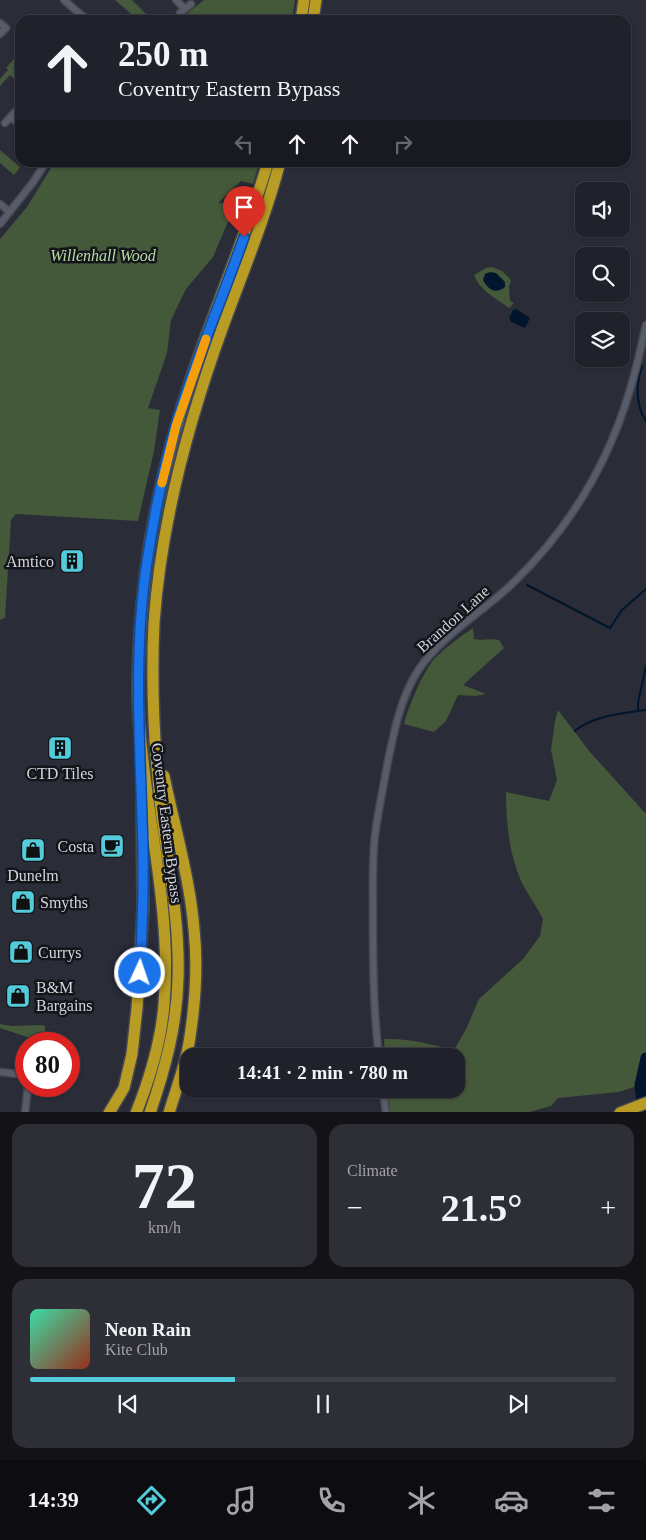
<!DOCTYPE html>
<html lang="en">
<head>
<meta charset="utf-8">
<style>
  :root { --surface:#20212a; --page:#2d2e36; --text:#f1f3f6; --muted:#a2a3a8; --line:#3d3e47; --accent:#53cbda }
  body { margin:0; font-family:Georgia,serif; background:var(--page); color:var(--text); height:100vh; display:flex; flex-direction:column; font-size:19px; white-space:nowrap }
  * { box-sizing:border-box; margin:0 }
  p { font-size:16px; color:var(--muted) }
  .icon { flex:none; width:28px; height:28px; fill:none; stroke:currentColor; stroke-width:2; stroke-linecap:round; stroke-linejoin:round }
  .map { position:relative; height:1112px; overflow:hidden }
  .side { display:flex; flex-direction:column; gap:12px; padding:12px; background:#121217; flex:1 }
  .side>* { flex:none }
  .guide { position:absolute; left:15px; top:15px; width:616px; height:152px; border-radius:15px; box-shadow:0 1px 4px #0004,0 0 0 1px var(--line); background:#20212a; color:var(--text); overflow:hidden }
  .tools { position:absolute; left:575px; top:182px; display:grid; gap:10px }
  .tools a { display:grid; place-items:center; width:55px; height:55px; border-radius:10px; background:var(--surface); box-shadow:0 1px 4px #0004,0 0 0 1px var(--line); font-size:25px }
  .speed { position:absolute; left:15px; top:1032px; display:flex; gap:10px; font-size:25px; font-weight:700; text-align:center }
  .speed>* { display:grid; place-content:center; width:65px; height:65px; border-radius:50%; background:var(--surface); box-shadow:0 1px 4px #0004,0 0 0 1px var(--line); line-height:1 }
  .speed .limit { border:8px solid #d22; background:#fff; color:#111 }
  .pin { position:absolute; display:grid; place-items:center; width:42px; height:42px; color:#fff; margin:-51px -21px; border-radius:50% 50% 50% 0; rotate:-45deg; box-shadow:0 0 5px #0007 }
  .pin .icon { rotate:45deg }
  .me { position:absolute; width:55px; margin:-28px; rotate:3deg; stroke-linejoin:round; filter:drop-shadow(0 0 4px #0008) }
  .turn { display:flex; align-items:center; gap:18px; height:105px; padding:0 20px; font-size:22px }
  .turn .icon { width:65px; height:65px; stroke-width:2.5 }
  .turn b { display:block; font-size:35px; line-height:42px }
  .lanes { display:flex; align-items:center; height:48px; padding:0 20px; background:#0003; justify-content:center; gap:25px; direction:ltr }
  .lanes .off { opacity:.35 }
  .big { font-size:38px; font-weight:600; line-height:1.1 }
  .side .tile { flex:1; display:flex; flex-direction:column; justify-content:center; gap:8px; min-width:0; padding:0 18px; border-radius:15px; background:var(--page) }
  .side .dial { align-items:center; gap:0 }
  .dial b { font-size:65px; line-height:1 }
  .song { display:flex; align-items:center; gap:15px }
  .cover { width:60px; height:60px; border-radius:8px; background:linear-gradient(135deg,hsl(160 70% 55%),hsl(10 70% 35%)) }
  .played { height:5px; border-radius:2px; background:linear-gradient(90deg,var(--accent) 35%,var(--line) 35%) }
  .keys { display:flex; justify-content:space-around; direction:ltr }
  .heat { display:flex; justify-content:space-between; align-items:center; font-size:28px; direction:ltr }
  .side .tiles { flex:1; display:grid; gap:12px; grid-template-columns:1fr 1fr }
  .tile:last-child { grid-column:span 2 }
  .trip { position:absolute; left:180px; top:1048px; width:285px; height:50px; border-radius:15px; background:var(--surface); box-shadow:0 1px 4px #0004,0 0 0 1px var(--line); font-weight:600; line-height:50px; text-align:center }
  .tab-bar { display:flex; height:80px; justify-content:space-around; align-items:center; background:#0d0d11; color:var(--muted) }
  .tab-bar .icon { width:35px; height:35px }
  .tab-bar .selected { color:var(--accent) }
  .tab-bar b { font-size:22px; color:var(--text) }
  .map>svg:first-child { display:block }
  .green { fill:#44583a }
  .water { fill:#01152d }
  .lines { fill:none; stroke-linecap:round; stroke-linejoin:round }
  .stream { stroke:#01152d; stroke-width:2 }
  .river { stroke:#01152d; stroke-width:11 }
  .street-casing { stroke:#454750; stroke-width:9 }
  .highway-casing { stroke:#454750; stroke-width:14 }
  .street { stroke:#585b68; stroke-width:6 }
  .highway { stroke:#b99c24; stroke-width:11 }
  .route-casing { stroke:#114b97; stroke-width:12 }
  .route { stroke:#1a73e8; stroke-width:9 }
  .slow { stroke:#f59e0b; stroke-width:9 }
  .labels { text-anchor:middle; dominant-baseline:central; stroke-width:5; stroke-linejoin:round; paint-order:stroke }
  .park-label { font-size:16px; font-style:italic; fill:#b6dda4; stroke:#14151a }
  .poi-label { font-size:16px; fill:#d3d5dc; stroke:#14151a; text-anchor:start }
  .street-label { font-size:16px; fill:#d3d5dc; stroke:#14151a }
</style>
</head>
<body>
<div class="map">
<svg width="646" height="1113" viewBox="0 0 646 1113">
  <rect width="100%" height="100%" fill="#2a2c38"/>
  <path class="green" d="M115 0H132L152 20H138Z
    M204 0H295L292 20H179Z
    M18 54 20 56V61L17 64 20 67V84L10 75 0 86V79L8 70 6 68Z
    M0 150 20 167 14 175 0 163Z
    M54 163H259L253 184 241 181 218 203H236L213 257 186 289 171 320 167 353 148 408 160 410 154 451 138 521 16 514 11 520 5 618 0 620V239L27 207Z
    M492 267 502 271 511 280 509 287 510 301 514 303 509 308C496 298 480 291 474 275L486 268Z
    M473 628 474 639C483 641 488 638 499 640L504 648 463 685 486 694 475 696 458 695 446 721 434 732 404 724C409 705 423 671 436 657 447 646 460 637 473 628Z
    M558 710 590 752 646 814V1083L619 1092 558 1098 551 1106 530 1112H390L388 1089H456V1056H385L384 1039C409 1038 430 1044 454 1050L466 1029 479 999 523 959 540 936 543 919C537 907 528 895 522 883 509 854 506 823 506 792L549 801 557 780 551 750 555 721Z
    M0 1024 12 1026 41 1025 45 1026V1034L48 1044 0 1028Z"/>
  <path class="water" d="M490 272 496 273 505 282V287C495 295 488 289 483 280L485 274Z
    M516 309 530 318 525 328 511 322 509 318 513 310Z"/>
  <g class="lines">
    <path class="stream" d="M642 366C636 385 635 404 646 421
      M527 585 610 628 622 610 646 589
      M638 710V703L646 666
      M575 731C592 716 624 713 646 710"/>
    <path class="river" d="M643 1113 640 1085 646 1058"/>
    <defs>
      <path id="street" d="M64 0 87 20
        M176 0 185 9
        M180 13 191 4
        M0 23 6 28 0 34
        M11 117 20 125
        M5 123 16 111
        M0 204 10 212
        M0 224 34 181 46 162
        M379 1056C373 1009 373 961 373 913 373 887 372 861 375 835 378 812 383 789 387 766 394 732 400 698 419 669 443 634 483 612 513 583 568 530 607 466 629 393 636 371 641 348 646 325
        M0 1072 18 1074 26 1079
        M383 1089 386 1113
        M25 1113 28 1086"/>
      <path id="highway" d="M301 20 304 0
        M313 20 316 0
        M164 776C174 825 190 879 194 929 198 966 195 1006 189 1043 185 1067 176 1089 169 1113
        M109 1113 124 1088 132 1054 137 1008 143 909 142 801
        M136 1113C150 1078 161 1042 164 1004 172 913 147 822 140 731 137 699 138 666 140 633 145 544 165 455 194 370 218 301 247 233 268 162
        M150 1113C165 1069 177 1025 178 979 180 922 168 865 161 809 154 747 151 685 154 623 161 522 188 423 222 329 242 274 265 219 280 162
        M620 1113 646 1103"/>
    </defs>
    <use href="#street" class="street-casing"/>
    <use href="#highway" class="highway-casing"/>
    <use href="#street" class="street"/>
    <use href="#highway" class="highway"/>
  </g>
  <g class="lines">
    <defs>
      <path id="route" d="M140 973C142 933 144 892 143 852 141 755 132 658 147 562 154 516 163 470 176 425 195 361 222 300 244 237"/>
    </defs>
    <use href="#route" class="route-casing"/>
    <use href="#route" class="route"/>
    <path class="slow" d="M162 483 176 426 206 339"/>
  </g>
  <defs>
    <symbol id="building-square" viewBox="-11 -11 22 22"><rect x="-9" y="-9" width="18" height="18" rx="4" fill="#53cbda" stroke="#14151a"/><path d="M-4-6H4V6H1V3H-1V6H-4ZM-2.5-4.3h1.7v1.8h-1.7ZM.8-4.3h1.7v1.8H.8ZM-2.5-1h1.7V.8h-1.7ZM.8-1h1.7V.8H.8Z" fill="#111"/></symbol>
    <symbol id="cafe-square" viewBox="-11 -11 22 22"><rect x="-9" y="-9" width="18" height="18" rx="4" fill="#53cbda" stroke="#14151a"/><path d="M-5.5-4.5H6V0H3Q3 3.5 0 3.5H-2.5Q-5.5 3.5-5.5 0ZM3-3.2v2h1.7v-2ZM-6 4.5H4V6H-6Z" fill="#111"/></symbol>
    <symbol id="shop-square" viewBox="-11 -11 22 22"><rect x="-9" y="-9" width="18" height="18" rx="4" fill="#53cbda" stroke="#14151a"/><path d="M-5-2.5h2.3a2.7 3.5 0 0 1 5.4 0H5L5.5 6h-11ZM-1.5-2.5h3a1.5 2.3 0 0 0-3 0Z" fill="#111"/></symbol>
  </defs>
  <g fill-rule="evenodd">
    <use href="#building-square" x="58" y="547" width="28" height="28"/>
    <use href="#building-square" x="46" y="734" width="28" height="28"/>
    <use href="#cafe-square" x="98" y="832" width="28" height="28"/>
    <use href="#shop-square" x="19" y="836" width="28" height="28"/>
    <use href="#shop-square" x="9" y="888" width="28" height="28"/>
    <use href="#shop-square" x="7" y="938" width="28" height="28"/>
    <use href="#shop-square" x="4" y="982" width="28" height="28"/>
  </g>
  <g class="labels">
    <g class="park-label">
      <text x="103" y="255">Willenhall Wood</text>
    </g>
    <g class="poi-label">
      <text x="54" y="561" text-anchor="end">Amtico</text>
      <text x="60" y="773" text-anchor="middle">CTD Tiles</text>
      <text x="94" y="846" text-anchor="end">Costa</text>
      <text x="33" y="875" text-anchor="middle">Dunelm</text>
      <text x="40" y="902">Smyths</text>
      <text x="38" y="952">Currys</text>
      <text x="36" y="987">B&amp;M<tspan x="36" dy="18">Bargains</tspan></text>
    </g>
    <g class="street-label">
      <text transform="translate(453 619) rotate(-42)">Brandon Lane</text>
      <text transform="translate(167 823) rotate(83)">Coventry Eastern Bypass</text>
    </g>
  </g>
</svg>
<div class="tools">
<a><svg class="icon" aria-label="sound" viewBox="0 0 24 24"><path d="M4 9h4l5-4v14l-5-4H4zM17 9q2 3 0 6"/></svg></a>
<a><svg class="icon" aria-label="search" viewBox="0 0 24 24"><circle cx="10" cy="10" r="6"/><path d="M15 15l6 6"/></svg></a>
<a><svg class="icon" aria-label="layers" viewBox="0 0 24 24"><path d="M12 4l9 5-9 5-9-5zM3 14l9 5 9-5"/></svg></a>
</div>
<div class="speed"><div class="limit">80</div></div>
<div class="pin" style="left:244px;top:237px;background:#d93025"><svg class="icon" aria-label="arrive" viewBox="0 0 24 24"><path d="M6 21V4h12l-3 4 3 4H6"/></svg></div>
<svg class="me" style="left:140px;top:973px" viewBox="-20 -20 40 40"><circle r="17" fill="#1a73e8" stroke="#fff" stroke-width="3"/><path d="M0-11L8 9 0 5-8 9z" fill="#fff"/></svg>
<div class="trip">14:41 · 2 min · 780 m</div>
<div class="guide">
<div class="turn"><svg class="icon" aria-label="ahead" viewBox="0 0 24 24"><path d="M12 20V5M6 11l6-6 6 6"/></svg><div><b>250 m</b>Coventry Eastern Bypass</div></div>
<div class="lanes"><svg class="icon off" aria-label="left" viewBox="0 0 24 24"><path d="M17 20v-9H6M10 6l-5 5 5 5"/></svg><svg class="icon" aria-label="ahead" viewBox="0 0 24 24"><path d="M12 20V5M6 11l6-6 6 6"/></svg><svg class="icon" aria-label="ahead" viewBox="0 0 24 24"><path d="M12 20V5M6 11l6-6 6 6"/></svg><svg class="icon off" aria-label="right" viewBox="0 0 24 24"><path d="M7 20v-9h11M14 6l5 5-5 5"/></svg></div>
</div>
</div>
<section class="side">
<div class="tiles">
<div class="tile dial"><b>72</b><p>km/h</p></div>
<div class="tile"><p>Climate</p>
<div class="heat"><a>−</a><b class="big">21.5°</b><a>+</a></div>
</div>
<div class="tile">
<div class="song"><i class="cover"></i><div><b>Neon Rain</b><p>Kite Club</p></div></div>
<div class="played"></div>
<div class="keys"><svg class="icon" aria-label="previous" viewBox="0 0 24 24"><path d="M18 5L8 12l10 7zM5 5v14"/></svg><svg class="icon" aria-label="pause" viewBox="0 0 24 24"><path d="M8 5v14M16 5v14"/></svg><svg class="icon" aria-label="next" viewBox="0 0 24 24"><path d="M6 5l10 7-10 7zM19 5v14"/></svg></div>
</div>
</div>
</section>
<nav class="tab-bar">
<b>14:39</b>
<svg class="icon selected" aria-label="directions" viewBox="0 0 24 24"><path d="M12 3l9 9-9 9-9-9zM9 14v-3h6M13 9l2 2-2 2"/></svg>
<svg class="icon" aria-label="music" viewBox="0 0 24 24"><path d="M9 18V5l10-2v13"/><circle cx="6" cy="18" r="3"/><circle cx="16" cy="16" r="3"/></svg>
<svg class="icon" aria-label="phone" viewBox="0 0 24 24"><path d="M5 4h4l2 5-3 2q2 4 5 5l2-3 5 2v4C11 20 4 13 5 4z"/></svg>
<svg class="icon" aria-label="climate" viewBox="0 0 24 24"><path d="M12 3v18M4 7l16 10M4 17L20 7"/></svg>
<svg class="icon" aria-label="car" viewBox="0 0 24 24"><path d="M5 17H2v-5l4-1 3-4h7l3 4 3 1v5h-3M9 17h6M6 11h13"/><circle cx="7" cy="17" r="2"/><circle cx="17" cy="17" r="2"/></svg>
<svg class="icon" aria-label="filters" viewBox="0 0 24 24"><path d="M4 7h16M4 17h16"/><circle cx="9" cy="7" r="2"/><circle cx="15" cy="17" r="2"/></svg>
</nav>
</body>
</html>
